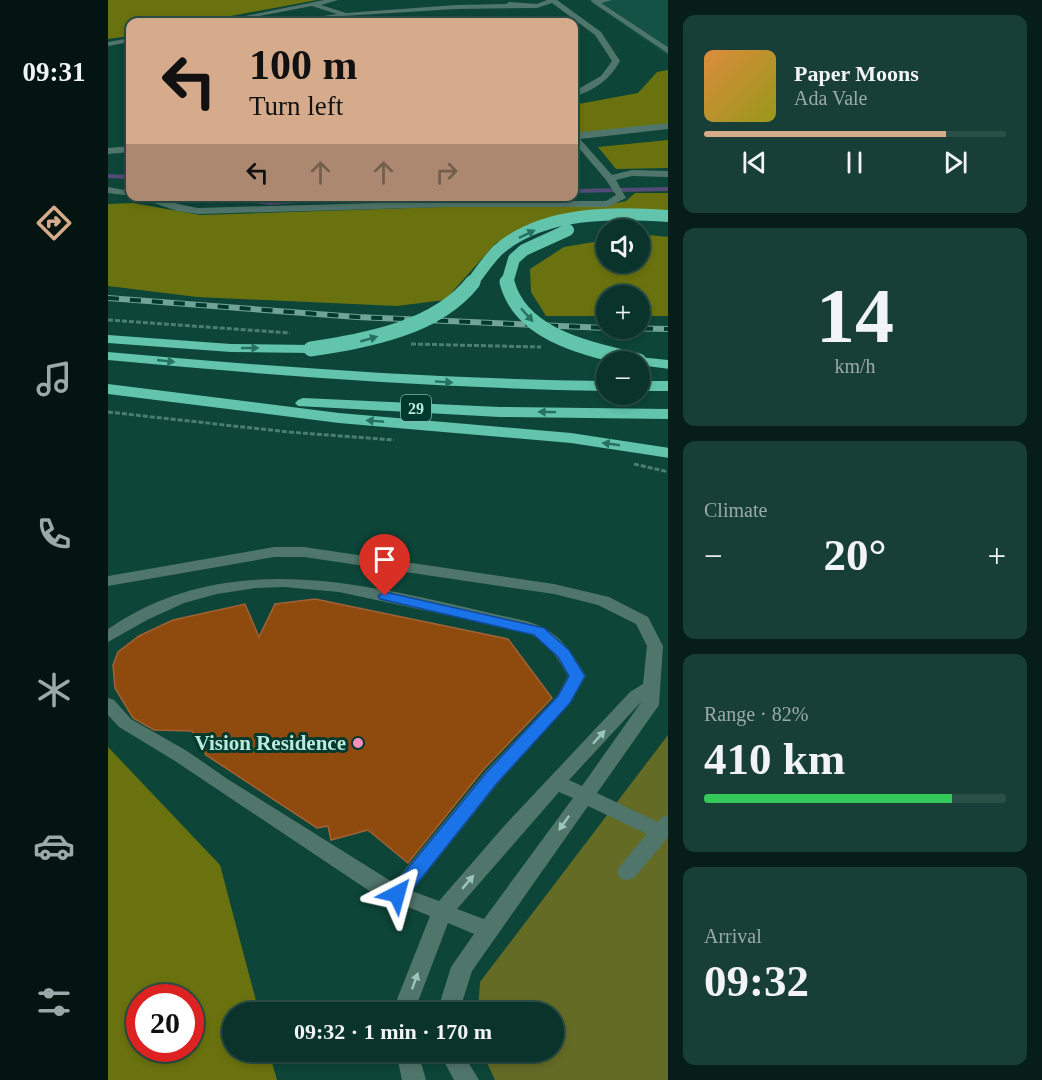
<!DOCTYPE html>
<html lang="en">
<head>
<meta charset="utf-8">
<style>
  :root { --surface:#0a342b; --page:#183f37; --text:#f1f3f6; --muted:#99aaa9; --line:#2a4f47; --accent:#d6ab8b }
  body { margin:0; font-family:Georgia,serif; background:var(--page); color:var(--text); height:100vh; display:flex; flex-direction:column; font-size:22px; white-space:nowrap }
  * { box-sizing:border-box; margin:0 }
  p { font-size:20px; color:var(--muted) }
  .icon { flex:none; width:33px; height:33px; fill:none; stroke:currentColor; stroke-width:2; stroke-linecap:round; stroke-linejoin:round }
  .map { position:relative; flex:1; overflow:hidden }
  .panel { display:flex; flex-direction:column; gap:15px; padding:15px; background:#061d18; width:374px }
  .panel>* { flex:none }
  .hud { position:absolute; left:18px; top:18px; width:452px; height:183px; border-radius:12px; box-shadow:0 3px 9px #0003,0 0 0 2px var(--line); background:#d6ab8b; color:#111; overflow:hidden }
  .fabs { position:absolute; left:488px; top:219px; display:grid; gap:12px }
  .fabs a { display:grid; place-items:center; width:54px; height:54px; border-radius:50%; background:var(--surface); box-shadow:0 3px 9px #0003,0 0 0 2px var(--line); font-size:30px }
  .speed { position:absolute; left:18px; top:984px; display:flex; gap:12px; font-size:30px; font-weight:700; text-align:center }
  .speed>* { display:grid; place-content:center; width:78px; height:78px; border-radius:50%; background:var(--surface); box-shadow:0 3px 9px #0003,0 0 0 2px var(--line); line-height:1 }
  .speed .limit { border:9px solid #d22; background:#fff; color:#111 }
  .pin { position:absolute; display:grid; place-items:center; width:51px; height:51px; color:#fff; margin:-62px -26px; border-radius:50% 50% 50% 0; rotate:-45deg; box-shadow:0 0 6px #0007 }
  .pin .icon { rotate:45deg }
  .me { position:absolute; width:66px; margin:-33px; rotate:39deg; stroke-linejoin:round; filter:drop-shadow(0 0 4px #0008) }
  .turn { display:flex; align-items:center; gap:21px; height:126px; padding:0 24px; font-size:27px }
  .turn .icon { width:78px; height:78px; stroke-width:2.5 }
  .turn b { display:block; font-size:42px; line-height:51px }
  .lanes { display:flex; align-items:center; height:57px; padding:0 24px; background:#0003; justify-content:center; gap:30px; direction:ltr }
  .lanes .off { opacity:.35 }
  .big { font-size:45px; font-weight:700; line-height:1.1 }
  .panel .card { flex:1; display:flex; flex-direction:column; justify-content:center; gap:9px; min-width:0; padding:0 21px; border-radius:12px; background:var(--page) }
  .panel .dial { align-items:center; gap:0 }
  .dial b { font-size:78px; line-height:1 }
  .song { display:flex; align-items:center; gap:18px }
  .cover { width:72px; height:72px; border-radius:9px; background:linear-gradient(135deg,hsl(30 70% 55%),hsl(60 70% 35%)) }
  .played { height:6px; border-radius:3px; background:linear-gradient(90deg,var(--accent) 80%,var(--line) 80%) }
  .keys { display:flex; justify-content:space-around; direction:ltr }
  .heat { display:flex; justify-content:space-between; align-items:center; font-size:33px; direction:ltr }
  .charge { height:9px; border-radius:4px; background:linear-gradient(90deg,#34c759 82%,var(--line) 0) }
  .trip { position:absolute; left:114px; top:1002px; width:342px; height:60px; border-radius:30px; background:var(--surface); box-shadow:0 3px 9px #0003,0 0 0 2px var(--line); font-weight:700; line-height:60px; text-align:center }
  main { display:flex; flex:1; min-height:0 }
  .tab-bar { display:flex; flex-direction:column; width:108px; justify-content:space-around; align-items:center; background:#041511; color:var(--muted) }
  .tab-bar .icon { width:42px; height:42px }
  .tab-bar .current { color:var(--accent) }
  .tab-bar b { font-size:27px; color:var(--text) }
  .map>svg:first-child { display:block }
  .built { fill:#135245 }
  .green { fill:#646b25 }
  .forest { fill:#6a720f; fill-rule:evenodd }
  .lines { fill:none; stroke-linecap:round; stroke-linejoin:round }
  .stream { stroke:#524b77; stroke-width:4 }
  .building { fill:#8f4a0d; stroke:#a06236; stroke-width:1.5 }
  .path { stroke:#4a7e72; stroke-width:3; stroke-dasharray:5 2; stroke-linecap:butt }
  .minor { fill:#50756b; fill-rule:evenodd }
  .highway { fill:#62c4ab; fill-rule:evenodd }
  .rail-casing { stroke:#72a397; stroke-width:6 }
  .rail { stroke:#003a2f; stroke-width:4; stroke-dasharray:11; stroke-linecap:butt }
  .highway-bridge-far1 { stroke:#62c4ab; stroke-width:12 }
  .highway-bridge { stroke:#62c4ab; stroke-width:15 }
  .oneway { fill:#277161 }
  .oneway2 { fill:#9cc6ba }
  .route { fill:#1a73e8; stroke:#114b97; stroke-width:1.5 }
  .poi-dot { fill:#fe8ebc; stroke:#003a2f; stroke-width:2 }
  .labels { text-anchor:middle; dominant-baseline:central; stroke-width:6; stroke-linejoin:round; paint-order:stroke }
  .shield { fill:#003a2f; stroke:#84b4a8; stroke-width:1.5 }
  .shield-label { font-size:16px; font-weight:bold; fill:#bce9dc }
  .near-poi-label { font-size:21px; font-weight:bold; fill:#bce9dc; stroke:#003a2f; text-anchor:end }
</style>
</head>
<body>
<main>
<nav class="tab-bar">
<b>09:31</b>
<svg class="icon current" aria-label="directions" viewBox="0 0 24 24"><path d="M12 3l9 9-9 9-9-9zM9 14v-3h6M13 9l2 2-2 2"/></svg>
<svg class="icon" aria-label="music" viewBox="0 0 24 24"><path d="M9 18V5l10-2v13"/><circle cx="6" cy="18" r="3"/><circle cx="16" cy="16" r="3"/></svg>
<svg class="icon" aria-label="phone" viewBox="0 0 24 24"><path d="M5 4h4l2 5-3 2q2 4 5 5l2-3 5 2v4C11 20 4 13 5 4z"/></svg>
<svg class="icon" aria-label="climate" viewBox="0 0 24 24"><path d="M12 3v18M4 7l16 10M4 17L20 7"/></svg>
<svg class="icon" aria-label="car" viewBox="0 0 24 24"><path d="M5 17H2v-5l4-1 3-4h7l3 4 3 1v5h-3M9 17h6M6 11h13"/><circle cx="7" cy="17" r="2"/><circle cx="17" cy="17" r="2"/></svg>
<svg class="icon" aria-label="filters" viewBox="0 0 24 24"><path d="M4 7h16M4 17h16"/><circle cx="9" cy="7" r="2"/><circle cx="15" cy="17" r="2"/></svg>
</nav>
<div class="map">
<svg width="561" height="1080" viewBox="0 0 561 1080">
  <rect width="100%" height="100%" fill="#0d4539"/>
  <path class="built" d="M480 0H560V56Z"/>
  <path class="green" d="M560 735V1080H387L374 1052H446V1012H370L372 982Z"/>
  <path class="forest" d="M0 0H209L91 22H22V36L0 39Z
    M560 70V125L465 133V105L530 93 549 72Z
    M560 140V168L508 169 490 147Z
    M527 193H560V212L435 222 388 243 337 300 289 306 89 297 0 286V204L25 203 92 215 393 205 490 207 518 201Z
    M531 234 560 237V316H531V296H498V316H438L423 292 422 269 456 247 498 240V262H531Z
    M0 747 112 865 151 1012H124V1052H161L169 1080H0ZM32 998H82V1048H32Z"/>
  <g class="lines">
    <path class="stream" d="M0 176 22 177
      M465 191 561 189
      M100 196 163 203 253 196"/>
  </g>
  <path class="building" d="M207 599 400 639 444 698 375 770 300 863 260 830 223 840 220 826 209 828 98 755 84 731 46 730 25 718 7 688 5 665 10 652 31 636 65 620 137 604 151 637 167 604Z"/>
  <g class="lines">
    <path class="path" d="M0 320 182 333
      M303 344 433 347
      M0 412 180 432 286 440
      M526 464 561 472"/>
    <path class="minor" d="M216 0H230L213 5 238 13 348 5 398 4 401 2 429 4 439 0H449L493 32 512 61C502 80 485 91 465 97V92L493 76 504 61 487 35 444 3 429 8 348 9 235 16 201 22H186L189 20 229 14 204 6 120 22H107Z
      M483 0H504L493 3 561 48V54L484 2Z
      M22 38V42L0 46V42Z
      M561 123V129L472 139 504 175 524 170 561 171V177L524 176 508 180 518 198 500 207H339L90 214 69 211 26 196C49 196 68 205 90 208L339 201H498L508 195 498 180 465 141V136L473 132Z
      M22 146V152L0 154V148Z
      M0 187 22 191 24 196 0 193Z
      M166 547H196L446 584 501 597 540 617 555 646 551 705 489 793 550 822 554 817 561 815V836L526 878 519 880 512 878 509 872 512 866 539 834 480 806 364 971 351 1012H329L343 967 366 934 340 923 306 1012H284L322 916 263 892 67 761 11 727 0 715V698L6 700 23 719 79 751 121 780 286 883 377 772 450 695 460 676C450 658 438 639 417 632L231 592 176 587 148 588 109 594 76 603 39 620 0 642V629C130 540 278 591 418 621 450 630 461 648 478 676L462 703 391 782 304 891 331 901 397 825 522 692 535 684 539 646 528 624 490 605 446 594 196 557H166L0 586V576ZM534 701 474 786 461 780ZM451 792 465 798 376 919 349 909Z
      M288 1052H310L318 1080H294Z
      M331 1052H354L371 1080H346Z"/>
    <path class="highway" d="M0 335 123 344 203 345 210 349 203 353 123 352 0 343Z
      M0 352C166 367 331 379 498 381V391C331 388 166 376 0 360Z
      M531 357 561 360V369L531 365V362L524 361Z
      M531 381H561V391H531Z
      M0 384 231 413 463 433 561 448V458L463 443 231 423 0 394Z
      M195 398 392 407 561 409V419L392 417 190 406 187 403 190 400Z"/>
    <defs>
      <path id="rail" d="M0 298 249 317 498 328
        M512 328 561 329"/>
    </defs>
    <use href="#rail" class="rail-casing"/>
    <use href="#rail" class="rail"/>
    <path class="highway-bridge-far1" d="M364 283C372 272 380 260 390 250 435 211 506 212 561 216
      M399 283 406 259 416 250 460 230"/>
    <path class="highway-bridge" d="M399 282C413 337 483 349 531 361
      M203 349C259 340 328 329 365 282"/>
  </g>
  <defs><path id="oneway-solid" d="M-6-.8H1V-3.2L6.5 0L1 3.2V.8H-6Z" transform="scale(1.5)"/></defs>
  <g class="oneway">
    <use href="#oneway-solid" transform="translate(419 234) rotate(-26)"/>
    <use href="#oneway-solid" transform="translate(419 315) rotate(48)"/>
    <use href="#oneway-solid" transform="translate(261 339) rotate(-16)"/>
    <use href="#oneway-solid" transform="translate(142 348)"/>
    <use href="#oneway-solid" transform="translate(58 361) rotate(6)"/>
    <use href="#oneway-solid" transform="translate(336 382) rotate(4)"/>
    <use href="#oneway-solid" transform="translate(439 412) rotate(-179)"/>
    <use href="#oneway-solid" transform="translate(267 421) rotate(-175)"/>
    <use href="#oneway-solid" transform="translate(503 444) rotate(-172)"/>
  </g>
  <g class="oneway2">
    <use href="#oneway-solid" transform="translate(491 737) rotate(-48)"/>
    <use href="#oneway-solid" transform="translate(456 823) rotate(125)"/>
    <use href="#oneway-solid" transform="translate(360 882) rotate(-50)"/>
    <use href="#oneway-solid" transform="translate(307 981) rotate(-70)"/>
  </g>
  <path class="route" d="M277 592 436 628 461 650 477 676 462 703 390 782 296 900 289 902 283 900 280 894 283 889 378 773 450 696 461 676 450 657 426 635 272 599 270 596Z"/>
  <circle class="poi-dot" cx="250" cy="743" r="6"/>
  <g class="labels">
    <rect class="shield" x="293" y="395" width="30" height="26" rx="4.5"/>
    <g class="shield-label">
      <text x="308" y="408">29</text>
    </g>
    <g class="near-poi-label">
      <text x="238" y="743">Vision Residence</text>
    </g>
  </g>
</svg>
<div class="fabs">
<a><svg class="icon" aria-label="sound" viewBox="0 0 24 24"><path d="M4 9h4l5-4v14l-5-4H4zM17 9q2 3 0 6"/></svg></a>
<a>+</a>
<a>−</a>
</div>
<div class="speed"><div class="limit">20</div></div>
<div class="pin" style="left:277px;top:596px;background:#d93025"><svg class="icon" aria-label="arrive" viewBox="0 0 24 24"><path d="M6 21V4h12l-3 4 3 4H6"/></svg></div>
<svg class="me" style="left:289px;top:894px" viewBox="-20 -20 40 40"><path d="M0-17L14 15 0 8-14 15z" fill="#1a73e8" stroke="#fff" stroke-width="4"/></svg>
<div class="trip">09:32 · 1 min · 170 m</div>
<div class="hud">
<div class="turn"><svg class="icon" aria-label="left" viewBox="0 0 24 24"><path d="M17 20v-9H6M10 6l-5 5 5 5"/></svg><div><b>100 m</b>Turn left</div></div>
<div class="lanes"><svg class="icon" aria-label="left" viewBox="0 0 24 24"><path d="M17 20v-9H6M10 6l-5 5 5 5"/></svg><svg class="icon off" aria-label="ahead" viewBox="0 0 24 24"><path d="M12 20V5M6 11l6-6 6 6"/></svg><svg class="icon off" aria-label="ahead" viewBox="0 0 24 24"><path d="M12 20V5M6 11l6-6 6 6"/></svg><svg class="icon off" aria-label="right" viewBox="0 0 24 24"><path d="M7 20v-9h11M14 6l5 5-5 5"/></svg></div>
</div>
</div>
<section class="panel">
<div class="card">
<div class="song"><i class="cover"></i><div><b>Paper Moons</b><p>Ada Vale</p></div></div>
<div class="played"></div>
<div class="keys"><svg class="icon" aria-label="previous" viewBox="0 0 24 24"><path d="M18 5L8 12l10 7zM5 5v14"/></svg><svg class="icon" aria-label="pause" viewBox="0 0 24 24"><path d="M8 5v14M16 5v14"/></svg><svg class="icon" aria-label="next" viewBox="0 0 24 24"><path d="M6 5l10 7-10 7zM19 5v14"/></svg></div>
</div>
<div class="card dial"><b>14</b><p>km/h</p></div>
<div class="card"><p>Climate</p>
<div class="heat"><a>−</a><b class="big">20°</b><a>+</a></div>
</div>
<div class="card"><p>Range · 82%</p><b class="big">410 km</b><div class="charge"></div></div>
<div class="card"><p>Arrival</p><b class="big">09:32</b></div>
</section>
</main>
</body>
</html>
